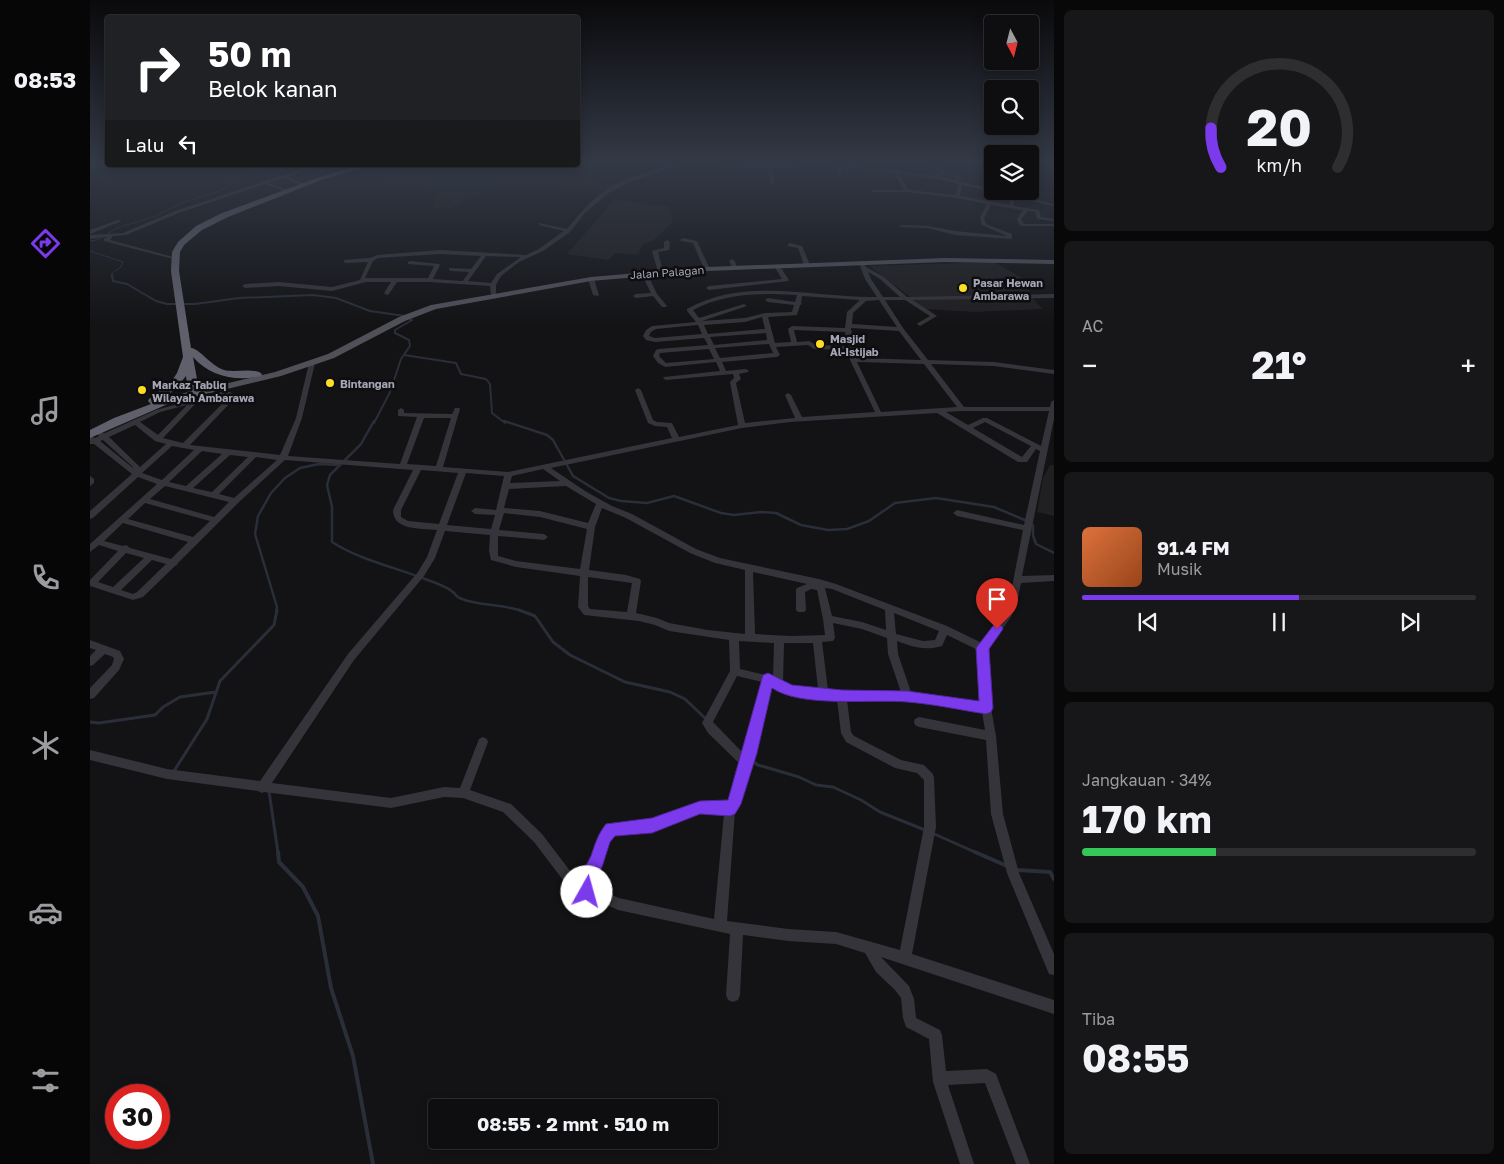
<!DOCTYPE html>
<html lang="id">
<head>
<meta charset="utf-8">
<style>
  :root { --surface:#0e0e10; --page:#171719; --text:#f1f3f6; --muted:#9b9c9f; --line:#2e2e30; --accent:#7c3aed }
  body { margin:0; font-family:"Golos Text",sans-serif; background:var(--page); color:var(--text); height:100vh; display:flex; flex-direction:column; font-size:19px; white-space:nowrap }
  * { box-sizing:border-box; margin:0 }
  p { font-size:16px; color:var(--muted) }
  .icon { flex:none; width:28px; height:28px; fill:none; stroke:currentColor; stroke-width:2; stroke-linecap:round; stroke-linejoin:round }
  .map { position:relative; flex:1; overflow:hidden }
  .drawer { display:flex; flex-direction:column; gap:10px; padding:10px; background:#080809; width:450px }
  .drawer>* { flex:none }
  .guide { position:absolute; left:15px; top:15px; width:475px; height:152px; border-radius:5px; box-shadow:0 2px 12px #0003,0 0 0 1px var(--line); background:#202124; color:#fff; overflow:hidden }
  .needle { width:32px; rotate:173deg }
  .fabs { position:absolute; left:894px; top:15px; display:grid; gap:10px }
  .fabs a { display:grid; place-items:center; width:55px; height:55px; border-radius:5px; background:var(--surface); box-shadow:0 2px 12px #0003,0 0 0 1px var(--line); font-size:25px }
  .speed { position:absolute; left:15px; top:1084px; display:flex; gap:10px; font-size:25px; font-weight:700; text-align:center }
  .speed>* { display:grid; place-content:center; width:65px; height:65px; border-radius:50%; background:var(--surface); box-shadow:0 2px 12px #0003,0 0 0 1px var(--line); line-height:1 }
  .speed .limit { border:8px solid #d22; background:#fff; color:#111 }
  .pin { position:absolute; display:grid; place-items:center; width:42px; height:42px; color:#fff; margin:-51px -21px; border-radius:50% 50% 50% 0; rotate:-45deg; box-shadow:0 0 5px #0007 }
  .pin .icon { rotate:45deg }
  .me { position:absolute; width:55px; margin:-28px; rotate:7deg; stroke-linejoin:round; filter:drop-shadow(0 0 4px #0008) }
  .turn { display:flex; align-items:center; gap:18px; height:105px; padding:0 20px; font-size:22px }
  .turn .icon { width:65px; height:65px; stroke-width:2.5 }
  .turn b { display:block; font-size:35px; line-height:42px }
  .then { display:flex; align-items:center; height:48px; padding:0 20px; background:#0003; gap:10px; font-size:19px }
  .big { font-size:38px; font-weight:700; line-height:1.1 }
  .drawer .tile { flex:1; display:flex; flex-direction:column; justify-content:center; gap:8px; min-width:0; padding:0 18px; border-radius:8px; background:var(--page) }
  .drawer .dial { align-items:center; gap:0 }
  .dial svg { height:130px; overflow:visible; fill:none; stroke:var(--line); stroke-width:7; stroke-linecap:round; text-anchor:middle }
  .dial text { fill:var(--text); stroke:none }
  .song { display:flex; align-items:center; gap:15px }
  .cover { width:60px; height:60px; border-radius:8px; background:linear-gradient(135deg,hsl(20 70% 55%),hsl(20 70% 35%)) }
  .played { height:5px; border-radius:2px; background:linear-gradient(90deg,var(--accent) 55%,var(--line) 55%) }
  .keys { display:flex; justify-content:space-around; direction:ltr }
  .heat { display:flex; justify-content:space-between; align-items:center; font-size:28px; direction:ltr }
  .charge { height:8px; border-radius:4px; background:linear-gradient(90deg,#34c759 34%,var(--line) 0) }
  .trip { position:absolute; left:338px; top:1099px; width:290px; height:50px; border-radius:5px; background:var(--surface); box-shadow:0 2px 12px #0003,0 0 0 1px var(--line); font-weight:700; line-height:50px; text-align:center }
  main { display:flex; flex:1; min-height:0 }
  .dock { display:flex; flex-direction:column; width:90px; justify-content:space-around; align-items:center; background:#060606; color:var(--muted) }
  .dock .icon { width:35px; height:35px }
  .dock .on { color:var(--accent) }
  .dock b { font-size:22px; color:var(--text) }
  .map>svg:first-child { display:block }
  .built { fill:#201f22 }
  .green { fill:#19201b }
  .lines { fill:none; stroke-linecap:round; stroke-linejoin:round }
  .stream-far4 { stroke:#292e39; stroke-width:1 }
  .stream-far3 { stroke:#292e39; stroke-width:2 }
  .stream-far2 { stroke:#292e39; stroke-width:2.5 }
  .stream-far1 { stroke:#292e39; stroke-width:3 }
  .stream { stroke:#292e39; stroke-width:4 }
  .minor { fill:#34343a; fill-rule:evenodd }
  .major { fill:#505059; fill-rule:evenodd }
  .highway { fill:#5f606b; fill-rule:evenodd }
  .route { fill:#7c3aed; stroke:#51269a }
  .poi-dot { fill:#fcdf24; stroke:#0e0e10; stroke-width:2 }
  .labels { text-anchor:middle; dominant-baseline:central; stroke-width:5; stroke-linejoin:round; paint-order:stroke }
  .far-street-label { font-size:11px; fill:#a4a6b6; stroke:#0e0e10 }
  .far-poi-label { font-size:11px; font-weight:bold; fill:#a4a6b6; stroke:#0e0e10; text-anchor:start }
</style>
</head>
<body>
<main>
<nav class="dock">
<b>08:53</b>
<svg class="icon on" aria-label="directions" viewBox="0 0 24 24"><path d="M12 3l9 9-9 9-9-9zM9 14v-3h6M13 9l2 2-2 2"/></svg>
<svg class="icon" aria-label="music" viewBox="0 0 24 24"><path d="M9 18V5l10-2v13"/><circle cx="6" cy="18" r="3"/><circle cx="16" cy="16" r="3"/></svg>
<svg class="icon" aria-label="phone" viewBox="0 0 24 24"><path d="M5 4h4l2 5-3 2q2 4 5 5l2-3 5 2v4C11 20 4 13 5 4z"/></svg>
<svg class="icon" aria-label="climate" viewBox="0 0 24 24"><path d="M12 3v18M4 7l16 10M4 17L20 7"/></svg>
<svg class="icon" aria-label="car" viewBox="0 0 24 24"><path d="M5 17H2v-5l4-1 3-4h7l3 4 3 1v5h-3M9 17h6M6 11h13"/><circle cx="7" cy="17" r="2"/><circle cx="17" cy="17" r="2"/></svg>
<svg class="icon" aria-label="filters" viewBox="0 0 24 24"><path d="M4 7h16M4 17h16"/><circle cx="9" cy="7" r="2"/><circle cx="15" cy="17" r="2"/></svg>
</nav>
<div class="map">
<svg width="964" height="1164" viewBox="0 0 964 1164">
  <rect width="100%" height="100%" fill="#131315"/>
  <path class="built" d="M525 199 579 207 583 221 563 241 553 244 548 255 525 253 519 260 477 254Z
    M904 262 936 280 940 296 953 309 884 312 836 309 779 266Z
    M960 465H964V516L947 512 953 478Z"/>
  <path class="green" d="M408 166 526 184 508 194 430 182 388 194 359 209 341 208 349 192 291 179 342 167Z"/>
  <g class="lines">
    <path class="stream-far4" d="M0 241 7 240 27 228 63 217 94 202 127 192 140 185 145 176 178 165
      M0 251 33 262 31 267 22 273 21 276"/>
    <path class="stream-far3" d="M22 275 23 281 37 284 66 301 77 304H105L149 298 223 295 246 298 280 311 315 316
      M314 355 366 363 371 374 396 379 400 384 402 413 415 423
      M284 423 300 392 311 359 320 346 319 340 305 333V330L322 320 319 318"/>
    <path class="stream-far2" d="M284 421 271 444 240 475 237 485 242 507V542C270 560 304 567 335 579 343 582 356 586 363 592 366 595 367 598 372 599 389 606 413 604 432 611
      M414 421 457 435 463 440 483 476 519 498 531 501 557 503 584 496 631 513 644 515 671 512 686 513 711 525 738 530 757 529 779 521 805 503 846 498 904 507 937 521
      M941 524 943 525V535L946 544 964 553
      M186 611 187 607 165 534 168 516 181 493 195 478 210 468 229 464 249 465"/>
    <path class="stream-far1" d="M429 610 445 616 463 642 480 655 535 682 580 692 595 699 616 719
      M0 722 9 723 65 715 73 707 90 697 126 692
      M661 760 668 765 709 777 726 785 743 787 771 800 790 812 835 830
      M84 771 117 719 130 681 184 625 187 610
      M179 791 188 853
      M842 833 887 853"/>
    <path class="stream" d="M188 852 189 862 213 887 228 916 241 988 263 1056 283 1164
      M885 852 917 866
      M927 870 960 872 964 879"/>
    <path class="minor" d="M592 162H598L539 182 517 194 495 213 480 232 453 251 429 262 411 276 406 285V296L401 295 400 286 340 282H307L299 294 297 295 294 293 301 282H276L242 291 189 286 155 288 152 286 155 284 189 282 242 287 270 280 278 262 256 263 254 262V260L280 258 287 255 350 250 436 255 449 249 474 231 449 225V223L477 229C488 216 498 203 512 193 535 176 566 170 592 162ZM350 254 391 256 381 269 359 268V270L361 271 379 272 373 281 343 279 350 265 349 264 320 261 318 262V264L344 266 338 278H275L283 261 288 258ZM396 256 431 257 407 274 401 283 378 281Z
      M627 162 663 166H699L703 162H707L702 168H683L684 183 682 184 680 183 679 168H663L629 164Z
      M740 162H749L782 169 805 170 840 176 850 173 835 162H839L853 172 871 177 868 181 902 189V191H911L964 204V206L924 197V206L949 210 951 217 964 219V221L947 219 945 212 938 211 931 219 934 224H964V226H930L927 219 933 210 901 205 894 218 896 224 922 234V239L865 235 838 228 810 227V226L812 225 838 226 865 231 917 236 892 225 890 218 897 204 868 198 817 192H782V190H814L804 172 782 171 751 165V175L749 176 747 175V164ZM808 173 840 178H843L868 184 866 195 819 190ZM855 175 866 178 864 180 848 176ZM872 185 920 196V205L870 196Z
      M224 165H230L198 177 215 184V186H211L194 178 179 183 198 190V192L175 184 89 213 36 235 23 236 20 240 87 258V260L14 241V239L17 237 0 239V235L33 233 85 211Z
      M28 220 32 221 0 234V230Z
      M593 238 607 241 620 269 619 270 614 269 603 243 591 241 590 240Z
      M577 240 580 242 579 250 568 252 573 271 568 272 562 251 574 248V242Z
      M700 243 712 246 720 265 719 266 714 265 708 248 698 246 697 245Z
      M642 259 645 261 647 268 642 267 639 261Z
      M772 261 774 262 776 267 794 277 817 297 964 294V298L823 300 847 316 830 326 827 324 828 323 840 316 815 300H795L813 328 838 360 904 362 964 370V374L904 366 841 364 874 407H960L961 402 964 400V419L932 576 964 575V581L931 583 927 602 921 617 898 649 901 708 906 736 913 814 929 873 964 954V975L959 974 917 873 901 814 896 740 829 727 825 725 824 722 825 719 829 717 895 730 892 712 817 700H757L761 732 764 736 811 760 834 765 843 774 844 778 846 827 822 954 964 1000V1014L791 957 819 986 824 999 826 1018 850 1030 852 1035 856 1071 897 1069 906 1074 940 1164H926L895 1083 858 1085 884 1164H870L843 1082 839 1039 816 1027 813 1018 811 998 805 990 786 972 775 953 746 944 698 941 653 935 650 995 648 1000 643 1002 638 1000 636 995 640 934 528 910 487 891 476 884 444 842 413 812 373 798 354 797 301 808 174 792 172 793 168 791 77 779 0 760V750L77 769 170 781 258 654 328 572 337 557 347 530C331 528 303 531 303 510L323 470 195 460 148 503 88 563 87 565 85 566 53 597 43 600 0 586V580L28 551 9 545 0 552V544L67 484 48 477 3 518 0 519V511L42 474 4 444H0V435L5 438 9 436 7 434 8 432 15 433 66 410 131 392H140L145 395 142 401 100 445 190 455 206 418 219 363 222 361 225 363 212 418 198 456 310 464 327 417 308 416V410L311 408 314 410V413L362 414 365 408H369L370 409 353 467 418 472 582 438 577 427 565 426 558 423 545 390 548 388 551 390 563 420 567 422 582 423 589 437 648 425 640 382 644 378 643 374 576 380 573 378 574 377 630 371 626 362 575 367 568 363 563 356 566 350 568 349 618 345 614 338 565 342 556 340 553 336 556 330 562 326 606 322 597 311V309C656 276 724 298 787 297L775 279 769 263ZM778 272 790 279 810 297H793L781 279ZM683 294 707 295 705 302 678 298 675 300 678 302 704 305 702 312 675 313 655 318 612 321 657 306 654 304 609 318 603 310C628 297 655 294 683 294ZM712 296 770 300 757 312 755 328 702 326 698 329 701 342 685 343 678 317 707 315 710 305 712 304 711 303ZM789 300 807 327 762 324 763 313 776 301ZM672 317 675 329 618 334 614 325 655 322ZM608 325 612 334 565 338 559 336 561 332 566 329ZM761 328 809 331 831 360 766 358ZM704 330 755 332 758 346 726 345 719 341 707 342ZM676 333 677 340 624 345 620 337ZM679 344 683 353 630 358 625 348ZM718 345 724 349 758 350 760 360 785 412 712 417 701 395 698 393 695 395 705 418 655 423 646 383 651 379 649 374 658 372 659 371 656 369 636 371 632 362 687 357 690 355 686 347ZM619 349 624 359 576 363 569 356 570 353ZM767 362 834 364 867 407 791 412ZM131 396H138L137 399 93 443 73 438 107 402ZM97 405 68 435 50 422 70 412ZM872 411H959L951 446 897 418H893L878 425 856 412ZM847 413 928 462H937L946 449 950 451 934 525 867 510 863 513 867 516 933 530 921 592 915 610 908 621 892 643 857 626 746 584 729 579 630 558 606 549 542 514 522 506 495 491 461 468 652 428 700 422ZM334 418H361L346 466 317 464ZM895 422 941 446 932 457 883 428ZM45 425 65 441 76 444 50 467 19 437ZM13 440 43 467V468L10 441ZM82 446 104 450 72 480 52 473ZM112 451 132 454 96 486 79 482ZM140 455 158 457 122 492 103 488ZM166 457 187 460 144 498 129 494ZM453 469 470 481 420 483 422 476ZM331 470 368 473 349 524 318 521 311 517V510ZM376 473 414 476 406 510 385 508 381 511 385 514 405 515 401 529 357 525ZM75 486 139 502 124 517 60 499ZM476 486 506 504 498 523 450 511 414 508 419 489ZM55 503 120 521 103 537 38 519ZM512 508 536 518 600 553 625 563 655 570V634L618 630 579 623 567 618 546 613 551 581 550 579 536 575 499 570 505 527ZM414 513 450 517 497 529 490 569 426 561 408 556V536L454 540 458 537 454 534 409 530ZM33 523 98 542 81 559 40 548 36 545 33 546 14 541ZM355 531 400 535 399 551 401 560 426 567 490 576 488 607 494 615 549 621 565 625 579 631 639 640 640 671 612 723 618 733 651 765 637 804 610 803 562 819 521 823C508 829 507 846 501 858 498 865 493 872 489 879L484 876 452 834 421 804 380 790 398 742 397 739 393 737 389 739 370 788 354 787 301 798 182 783 264 660 334 576 345 558ZM36 553 54 558 23 587 8 582ZM62 560 76 564 47 592 43 594 31 590ZM663 572 717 584 707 588 706 590V610L708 612H714L716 610 715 592 721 589 727 590 733 619 735 635 701 636 665 634ZM498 577 542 583 537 612 500 609 498 606ZM735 588 742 589 795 610 796 630 772 622 742 616ZM804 613 849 631 845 640 833 641 806 634ZM743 623 772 629 797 638 798 654 811 692H751L738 690 732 642 743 641 745 638ZM857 635 888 650 891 703 821 692 808 654 807 641C822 647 836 651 852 646ZM649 641 684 643 683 677 650 669ZM694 643H723L728 689 698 686 693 683ZM647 676 672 682 654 754 623 722ZM681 686 696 694 747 700 751 733 756 742 805 768 827 773 834 780V827L810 950 746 932 698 929 637 921 645 811 650 804 662 764ZM610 813 634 814 624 919 529 898 499 885 510 865 519 841 524 834 562 831Z
      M687 264 689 265 699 280 698 281 619 290 616 288 619 286 692 279 684 266Z
      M552 272 557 273 567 294 577 306 576 307H572L563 296 546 298 543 296 546 294 561 293 551 273Z
      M501 277 504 279 509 295 508 296 503 295 498 279Z
      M0 476 4 479V483L0 486Z
      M0 640 30 651 34 659 29 670 4 698 0 699V688L22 665 24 659 23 657 15 654 3 665 0 666V656L6 650 0 648Z"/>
    <path class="major" d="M855 258 964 260V264L855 262 617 271 501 281 346 309 315 321 244 358 191 376 112 395 108 392 109 390 185 372 238 354 309 317 341 305 501 277 617 267Z"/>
    <path class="highway" d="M271 165H282L231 180 138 217 112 230 94 245 90 252 89 271 101 348C110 349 121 366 134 370 145 373 164 367 172 374L171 376C146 382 119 376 103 357L109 390H116L117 392 116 394 78 404 0 438V430L24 418 61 404 58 401 59 399 81 382 87 373 93 357 81 271 82 252 88 242 106 226 132 213 227 178ZM96 376 98 392 74 399 88 386Z"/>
  </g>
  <linearGradient id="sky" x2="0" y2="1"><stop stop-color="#0a0a0c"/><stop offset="0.5" stop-color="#333946"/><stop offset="1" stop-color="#333946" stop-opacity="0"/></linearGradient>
  <rect width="964" height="325" fill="url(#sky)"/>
  <path class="route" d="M907 624 912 626 913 629 899 649 903 708 901 712 896 714C870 710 843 704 817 702 781 699 711 708 682 688L667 753 651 804 645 814 640 816 610 814 562 833 525 836 520 842 512 867 501 885 505 892 503 897 497 899 485 893 483 887C488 876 496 867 501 856 505 844 508 834 516 824L562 818 610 801 638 800 673 675 678 673 702 685 752 690 817 691 889 701 886 648 903 626Z"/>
  <g class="poi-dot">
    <circle cx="873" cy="288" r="5"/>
    <circle cx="730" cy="344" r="5"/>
    <circle cx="240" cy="383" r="5"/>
    <circle cx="52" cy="390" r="5"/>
  </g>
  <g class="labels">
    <g class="far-street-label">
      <text transform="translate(577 272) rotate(-4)">Jalan Palagan</text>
    </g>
    <g class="far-poi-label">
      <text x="883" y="282">Pasar Hewan<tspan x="883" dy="13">Ambarawa</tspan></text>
      <text x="740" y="338">Masjid<tspan x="740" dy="13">Al-Istijab</tspan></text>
      <text x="250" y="383">Bintangan</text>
      <text x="62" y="384">Markaz Tabliq<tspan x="62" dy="13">Wilayah Ambarawa</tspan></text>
    </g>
  </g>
</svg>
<div class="fabs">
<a><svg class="needle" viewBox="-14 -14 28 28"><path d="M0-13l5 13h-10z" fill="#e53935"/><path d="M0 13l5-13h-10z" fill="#9b9c9f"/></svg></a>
<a><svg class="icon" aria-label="search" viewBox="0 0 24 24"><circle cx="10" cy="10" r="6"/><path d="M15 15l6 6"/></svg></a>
<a><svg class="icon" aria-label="layers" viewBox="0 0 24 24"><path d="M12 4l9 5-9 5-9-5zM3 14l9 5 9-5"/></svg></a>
</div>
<div class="speed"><div class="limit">30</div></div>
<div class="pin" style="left:907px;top:629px;background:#d93025"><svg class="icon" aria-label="arrive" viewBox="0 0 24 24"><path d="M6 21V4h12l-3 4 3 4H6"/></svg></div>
<svg class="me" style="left:497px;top:892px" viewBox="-20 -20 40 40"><circle r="19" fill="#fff"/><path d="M0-13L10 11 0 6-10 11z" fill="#7c3aed"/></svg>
<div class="trip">08:55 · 2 mnt · 510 m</div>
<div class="guide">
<div class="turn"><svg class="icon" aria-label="right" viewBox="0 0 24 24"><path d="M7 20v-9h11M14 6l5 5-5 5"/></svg><div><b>50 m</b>Belok kanan</div></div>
<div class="then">Lalu<svg class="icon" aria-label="left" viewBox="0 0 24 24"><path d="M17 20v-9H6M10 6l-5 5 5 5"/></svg></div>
</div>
</div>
<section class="drawer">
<div class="tile dial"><svg viewBox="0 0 100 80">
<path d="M14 69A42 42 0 1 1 86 69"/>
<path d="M14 69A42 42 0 0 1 8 45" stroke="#7c3aed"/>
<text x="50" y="56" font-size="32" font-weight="700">20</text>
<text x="50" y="72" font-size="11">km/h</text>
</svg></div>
<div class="tile"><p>AC</p>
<div class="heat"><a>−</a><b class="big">21°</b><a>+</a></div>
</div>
<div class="tile">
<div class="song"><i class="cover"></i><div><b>91.4 FM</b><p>Musik</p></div></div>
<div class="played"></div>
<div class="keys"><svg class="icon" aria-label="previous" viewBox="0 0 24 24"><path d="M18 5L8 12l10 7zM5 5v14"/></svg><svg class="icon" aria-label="pause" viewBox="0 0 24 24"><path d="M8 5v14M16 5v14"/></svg><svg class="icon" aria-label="next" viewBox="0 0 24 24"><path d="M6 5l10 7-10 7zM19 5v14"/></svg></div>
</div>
<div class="tile"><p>Jangkauan · 34%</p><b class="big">170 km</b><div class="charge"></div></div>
<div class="tile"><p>Tiba</p><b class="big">08:55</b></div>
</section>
</main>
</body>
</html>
